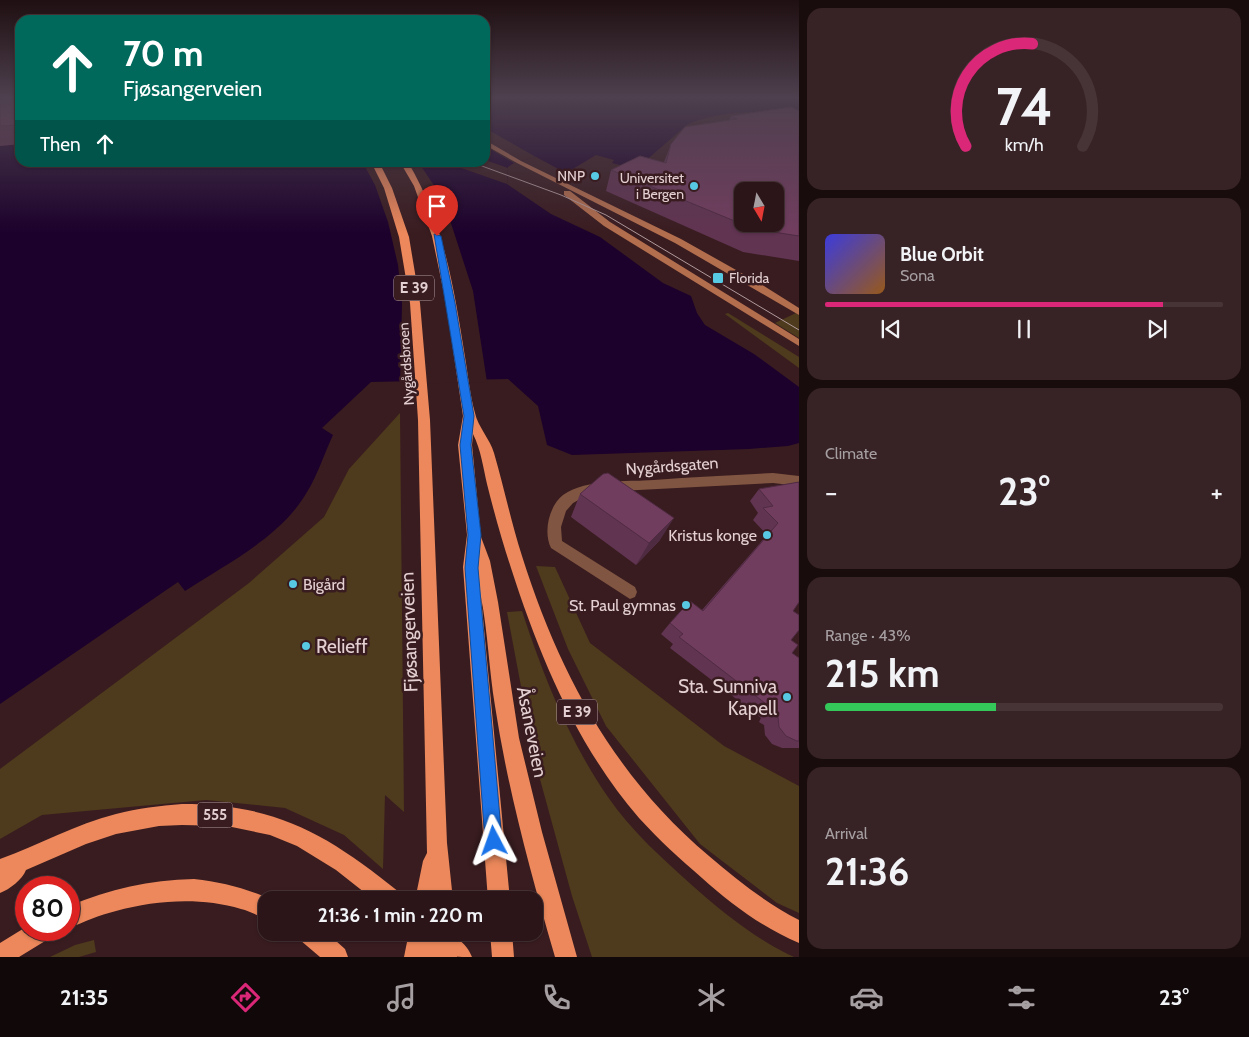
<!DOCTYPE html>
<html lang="en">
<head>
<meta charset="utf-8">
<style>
  :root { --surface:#2b1518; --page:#372225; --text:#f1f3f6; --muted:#a69fa2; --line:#473437; --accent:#db2777 }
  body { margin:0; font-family:Cabin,sans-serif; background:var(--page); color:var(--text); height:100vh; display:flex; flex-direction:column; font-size:19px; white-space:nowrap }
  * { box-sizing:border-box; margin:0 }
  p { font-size:16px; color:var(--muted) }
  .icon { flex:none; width:28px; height:28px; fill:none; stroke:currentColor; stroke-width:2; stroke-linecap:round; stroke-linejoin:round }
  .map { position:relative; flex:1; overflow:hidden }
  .side { display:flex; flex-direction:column; gap:8px; padding:8px; background:#180c0d; width:450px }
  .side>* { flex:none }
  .hud { position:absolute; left:15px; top:15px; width:475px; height:152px; border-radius:15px; box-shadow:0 1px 4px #0004,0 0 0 1px var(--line); background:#00695c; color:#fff; overflow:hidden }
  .needle { width:32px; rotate:170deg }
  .buttons { position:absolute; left:734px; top:182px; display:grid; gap:10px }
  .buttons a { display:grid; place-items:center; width:50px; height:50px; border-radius:10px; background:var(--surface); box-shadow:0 1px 4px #0004,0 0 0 1px var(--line); font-size:25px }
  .speed { position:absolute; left:15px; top:876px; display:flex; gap:10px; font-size:25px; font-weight:700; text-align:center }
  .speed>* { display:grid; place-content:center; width:65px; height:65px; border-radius:50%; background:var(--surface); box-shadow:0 1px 4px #0004,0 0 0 1px var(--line); line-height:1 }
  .speed .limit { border:8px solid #d22; background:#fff; color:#111 }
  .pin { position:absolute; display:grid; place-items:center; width:42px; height:42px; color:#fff; margin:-51px -21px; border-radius:50% 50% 50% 0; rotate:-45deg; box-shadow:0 0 5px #0007 }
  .pin .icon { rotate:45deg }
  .me { position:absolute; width:55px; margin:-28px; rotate:356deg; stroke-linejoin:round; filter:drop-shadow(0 0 4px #0008) }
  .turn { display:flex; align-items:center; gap:18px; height:105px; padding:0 25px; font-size:22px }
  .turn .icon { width:65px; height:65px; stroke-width:2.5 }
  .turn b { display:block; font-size:35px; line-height:42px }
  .then { display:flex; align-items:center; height:48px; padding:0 25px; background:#0003; gap:10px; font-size:19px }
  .big { font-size:38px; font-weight:800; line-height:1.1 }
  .side .tile { flex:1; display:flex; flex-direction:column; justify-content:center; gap:8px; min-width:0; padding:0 18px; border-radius:15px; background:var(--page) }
  .side .dial { align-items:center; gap:0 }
  .dial svg { height:130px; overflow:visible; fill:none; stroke:var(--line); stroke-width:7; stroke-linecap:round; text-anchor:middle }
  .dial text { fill:var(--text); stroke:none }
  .song { display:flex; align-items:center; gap:15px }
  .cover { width:60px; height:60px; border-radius:8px; background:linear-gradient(135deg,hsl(240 70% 55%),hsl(30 70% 35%)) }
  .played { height:5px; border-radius:2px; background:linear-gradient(90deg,var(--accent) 85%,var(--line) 85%) }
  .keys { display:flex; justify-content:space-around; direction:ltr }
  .heat { display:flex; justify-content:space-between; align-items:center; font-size:28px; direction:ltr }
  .charge { height:8px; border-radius:4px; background:linear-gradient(90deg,#34c759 43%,var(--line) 0) }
  .trip { position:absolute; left:258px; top:891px; width:285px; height:50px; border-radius:15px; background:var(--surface); box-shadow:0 1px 4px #0004,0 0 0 1px var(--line); font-weight:800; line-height:50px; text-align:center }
  .menu { display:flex; height:80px; justify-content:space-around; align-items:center; background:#11080a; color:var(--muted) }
  .menu .icon { width:35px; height:35px }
  .menu .active { color:var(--accent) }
  .menu b { font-size:22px; color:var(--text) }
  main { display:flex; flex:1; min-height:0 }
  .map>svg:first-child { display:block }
  .green { fill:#4e3a1c }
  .water { fill:#1c012c }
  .pier { fill:#391c20 }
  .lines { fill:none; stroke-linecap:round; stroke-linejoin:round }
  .service { fill:#805541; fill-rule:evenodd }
  .secondary { fill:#b36e4e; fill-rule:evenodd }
  .trunk { fill:#ec885b; fill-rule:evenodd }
  .tram { stroke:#b09a9c; stroke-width:1 }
  .trunk-bridge { stroke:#ec885b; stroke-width:20 }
  .wall { fill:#613452 }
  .shaded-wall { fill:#4f2b42 }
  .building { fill:#713d5f; stroke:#4f2b42; fill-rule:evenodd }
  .route { fill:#1a73e8; stroke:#114b97 }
  .poi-dot { fill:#57c9e3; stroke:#391c20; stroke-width:2 }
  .labels { text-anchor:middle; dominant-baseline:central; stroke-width:5; stroke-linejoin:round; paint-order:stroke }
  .far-poi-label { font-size:14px; fill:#e4d0d2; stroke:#391c20; text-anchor:end }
  .far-street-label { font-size:14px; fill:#e4d0d2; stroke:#391c20 }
  .shield { fill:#391c20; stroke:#b19a9d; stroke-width:1 }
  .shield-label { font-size:15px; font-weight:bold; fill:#e4d0d2 }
  .street-label { font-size:16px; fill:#e4d0d2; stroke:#391c20 }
  .poi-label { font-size:16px; fill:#e4d0d2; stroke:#391c20; text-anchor:end }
  .near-street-label { font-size:19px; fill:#e4d0d2; stroke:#391c20 }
  .near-poi-label { font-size:19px; fill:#e4d0d2; stroke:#391c20; text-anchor:start }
</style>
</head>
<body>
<main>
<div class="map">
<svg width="799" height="957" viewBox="0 0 799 957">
  <rect width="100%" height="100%" fill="#391c20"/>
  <path class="green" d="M728 313 799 357V368L725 314Z
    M796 313 799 315V338L775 323Z
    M400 413 404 812 385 795 383 869 344 835 285 808 206 800 42 815 0 839V769L249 583 324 517 349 469Z
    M536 566 555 567 590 643 724 746 799 786V913L777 903 700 844 606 726 568 649Z
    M522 611C543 675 569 741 608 797 631 831 664 860 694 887 722 912 760 942 794 957H592L572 896 535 761 507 612Z
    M94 940 96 952 79 957H50L75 945Z"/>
  <path class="water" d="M487 99H799V113C762 111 723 110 688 124L636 169 612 163 614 160 596 155 566 173 536 157 514 163 508 167 507 184 551 214 600 237 663 283 691 296 697 313 705 325 754 354 799 387V443L788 446 749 449 572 455 547 445 538 406 508 379 371 382 322 428 333 435C324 454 318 474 307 492 281 537 228 563 185 591L178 582 0 704V146L20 144V162H485V103L491 100Z"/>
  <path class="pier" d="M485 128 536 157 514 163 485 146Z
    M485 160 508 168 507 184 447 163 485 162Z
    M363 163H419L433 184 448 214 473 291 487 382 400 384 402 304 398 265 388 222 375 185Z"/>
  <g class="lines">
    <path class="service" d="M773 473 799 476V486L773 483 619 491 586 496 573 503 566 511 561 527 562 541 635 587 637 592 635 597 630 599 551 548C543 532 549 506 563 495 588 478 626 482 654 480 693 477 733 475 773 473Z"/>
    <path class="secondary" d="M485 140 521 161 681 239 761 284 799 308V315L675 243 517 163 485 145Z
      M564 191H570L610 222 799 339V346L604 226 564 195Z"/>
    <path class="trunk" d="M371 162H379L392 188 409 237 420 303 430 420 447 843 453 900H415L423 861 427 853 418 420 410 303 399 237 384 188Z
      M400 162H408C444 223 454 288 465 357 468 375 470 395 475 413 478 427 490 439 494 453 504 487 511 522 522 556 559 673 614 776 709 856 737 880 766 903 799 920V943C763 928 731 904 702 878 680 859 659 840 639 818 577 746 540 658 511 568 502 541 494 512 487 484 483 467 481 450 473 434L472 445 481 537 490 561 498 602 519 738 542 832 577 957H555C531 874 508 791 495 706 489 670 488 633 481 597L510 900H488L463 567 467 535 458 445 463 416 446 303 432 236 414 186Z
      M182 804C276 804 327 834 399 892L402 900H374L336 870 297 846 270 835 227 826 182 825 159 826 116 834 86 844 26 870C22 880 10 889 0 893V859C39 845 76 824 116 814 138 808 160 806 182 804Z
      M194 879C223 882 247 889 273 900H266V919C258 916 250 911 241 909 201 897 156 900 116 911 99 915 84 922 69 928V906C110 889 149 880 194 879Z
      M26 927V930H53L50 938 19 957H0V943Z
      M297 932H326L345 949 348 957H320L300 940Z
      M409 932H431L426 957H404Z
      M438 932C452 932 467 943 472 957 454 957 439 957 431 942L434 934Z
      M490 932H512L514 957H492Z"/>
    <path class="tram" d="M471 162 561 195 606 215 799 330"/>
    <path class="trunk-bridge" d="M445 932 447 957
      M430 957 432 932"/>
  </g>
  <path class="wall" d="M0 99H20V144L0 146Z
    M799 111V261L743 252 606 191 611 170 664 162 671 144 729 121 731 116Z
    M799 482 791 640 792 653 799 658V748H782L772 744 765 735 764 725 759 722 761 718 670 648 673 644 661 634 670 623 702 610 767 535 753 520 758 513 750 501 759 489Z
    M580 494 660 540 636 565 571 517Z"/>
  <path class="shaded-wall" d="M674 518 660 540 636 565 649 543Z"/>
  <path class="building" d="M0 99H20V125L0 126Z
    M791 107 799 111V236L754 229 611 170 640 156 666 163 671 144 685 127 737 119 731 116ZM742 191H775V224H742Z
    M608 473 674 518 649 543 580 494 603 474Z
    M799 482V602L793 611 799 615V630L791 640 798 645 792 653 799 658V741H797L786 736 779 727 778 717 773 713 774 710 679 637 683 634 670 623 690 601 703 611 778 523 763 508 773 506 759 489Z"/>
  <linearGradient id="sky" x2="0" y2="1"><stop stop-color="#1f0f12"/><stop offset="0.42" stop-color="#4e404e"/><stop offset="1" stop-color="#4e404e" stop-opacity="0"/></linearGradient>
  <rect width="799" height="233" fill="url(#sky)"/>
  <path class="route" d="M434 234 441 236 455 303 474 416 471 445 481 535 478 568 502 841 500 847 494 850 488 847 485 841 465 568 468 535 460 445 464 416Z"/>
  <g class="poi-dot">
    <circle cx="595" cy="176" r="5"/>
    <circle cx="694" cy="186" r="5"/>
    <rect x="712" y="272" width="12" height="12" rx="2.5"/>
    <circle cx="767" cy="535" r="5"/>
    <circle cx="293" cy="584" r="5"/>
    <circle cx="686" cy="605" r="5"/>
    <circle cx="306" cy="646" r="5"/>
    <circle cx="787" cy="697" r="5"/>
  </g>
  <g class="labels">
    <g class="far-poi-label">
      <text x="585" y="176">NNP</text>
      <text x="684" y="178">Universitet<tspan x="684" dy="16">i Bergen</tspan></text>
      <text x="729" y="278" text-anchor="start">Florida</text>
    </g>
    <g class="far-street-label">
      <text transform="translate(406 364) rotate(-94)">Nygårdsbroen</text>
    </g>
    <g class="shield">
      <rect x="394" y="275.5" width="40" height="25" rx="4"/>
      <rect x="557" y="699.5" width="40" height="25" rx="4"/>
      <rect x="197.5" y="802.5" width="35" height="25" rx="4"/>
    </g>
    <g class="shield-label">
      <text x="414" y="288">E 39</text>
      <text x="577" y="712">E 39</text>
      <text x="215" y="815">555</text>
    </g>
    <g class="street-label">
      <text transform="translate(672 466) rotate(-4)">Nygårdsgaten</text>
    </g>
    <g class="poi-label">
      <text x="757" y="535">Kristus konge</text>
      <text x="303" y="584" text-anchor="start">Bigård</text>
      <text x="676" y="605">St. Paul gymnas</text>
    </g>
    <g class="near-street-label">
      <text transform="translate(409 632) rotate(-92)">Fjøsangerveien</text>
      <text transform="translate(532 732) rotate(79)">Åsaneveien</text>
    </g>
    <g class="near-poi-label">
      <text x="316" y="646">Relieff</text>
      <text x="777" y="686" text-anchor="end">Sta. Sunniva<tspan x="777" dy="22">Kapell</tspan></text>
    </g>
  </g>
</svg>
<div class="buttons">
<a><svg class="needle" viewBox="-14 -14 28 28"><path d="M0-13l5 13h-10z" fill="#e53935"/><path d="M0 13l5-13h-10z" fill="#a69fa2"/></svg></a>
</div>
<div class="speed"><div class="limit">80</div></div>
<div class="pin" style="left:437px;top:236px;background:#d93025"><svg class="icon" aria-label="arrive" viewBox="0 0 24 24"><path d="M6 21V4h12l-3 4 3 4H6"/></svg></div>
<svg class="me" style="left:494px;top:841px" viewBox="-20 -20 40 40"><path d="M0-17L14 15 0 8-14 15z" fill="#1a73e8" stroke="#fff" stroke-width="4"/></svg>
<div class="trip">21:36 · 1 min · 220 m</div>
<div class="hud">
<div class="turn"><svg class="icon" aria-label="ahead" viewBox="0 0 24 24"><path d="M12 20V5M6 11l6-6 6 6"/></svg><div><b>70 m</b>Fjøsangerveien</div></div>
<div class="then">Then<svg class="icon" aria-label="ahead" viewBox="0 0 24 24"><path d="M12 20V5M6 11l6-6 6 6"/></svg></div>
</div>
</div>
<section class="side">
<div class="tile dial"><svg viewBox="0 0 100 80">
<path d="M14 69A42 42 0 1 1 86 69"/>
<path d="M14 69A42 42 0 0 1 55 6" stroke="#db2777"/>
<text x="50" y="56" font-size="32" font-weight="700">74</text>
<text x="50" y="72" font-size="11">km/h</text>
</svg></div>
<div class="tile">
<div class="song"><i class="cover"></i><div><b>Blue Orbit</b><p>Sona</p></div></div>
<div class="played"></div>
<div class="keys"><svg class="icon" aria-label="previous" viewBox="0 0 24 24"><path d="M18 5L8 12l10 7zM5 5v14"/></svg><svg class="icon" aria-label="pause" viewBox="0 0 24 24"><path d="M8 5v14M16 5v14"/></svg><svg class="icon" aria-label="next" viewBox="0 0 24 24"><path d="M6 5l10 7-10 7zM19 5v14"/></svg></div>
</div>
<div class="tile"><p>Climate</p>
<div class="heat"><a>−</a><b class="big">23°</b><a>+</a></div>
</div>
<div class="tile"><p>Range · 43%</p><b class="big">215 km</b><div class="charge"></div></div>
<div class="tile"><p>Arrival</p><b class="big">21:36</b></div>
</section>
</main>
<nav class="menu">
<b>21:35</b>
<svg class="icon active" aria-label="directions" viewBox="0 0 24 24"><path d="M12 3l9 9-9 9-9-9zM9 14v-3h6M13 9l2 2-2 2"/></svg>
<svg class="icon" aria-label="music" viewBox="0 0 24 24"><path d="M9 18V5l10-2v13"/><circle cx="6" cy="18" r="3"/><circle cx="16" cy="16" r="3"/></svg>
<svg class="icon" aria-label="phone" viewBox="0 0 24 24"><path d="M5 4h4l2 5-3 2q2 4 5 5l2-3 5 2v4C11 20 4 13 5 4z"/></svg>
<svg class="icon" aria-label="climate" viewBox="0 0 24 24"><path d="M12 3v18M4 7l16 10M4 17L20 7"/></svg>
<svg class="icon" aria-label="car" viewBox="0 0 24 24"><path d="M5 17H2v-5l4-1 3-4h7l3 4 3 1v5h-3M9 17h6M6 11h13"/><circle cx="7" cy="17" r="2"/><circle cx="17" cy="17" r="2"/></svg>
<svg class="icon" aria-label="filters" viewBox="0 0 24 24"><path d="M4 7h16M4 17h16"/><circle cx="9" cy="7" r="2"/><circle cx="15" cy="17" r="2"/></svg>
<b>23°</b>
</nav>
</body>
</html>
